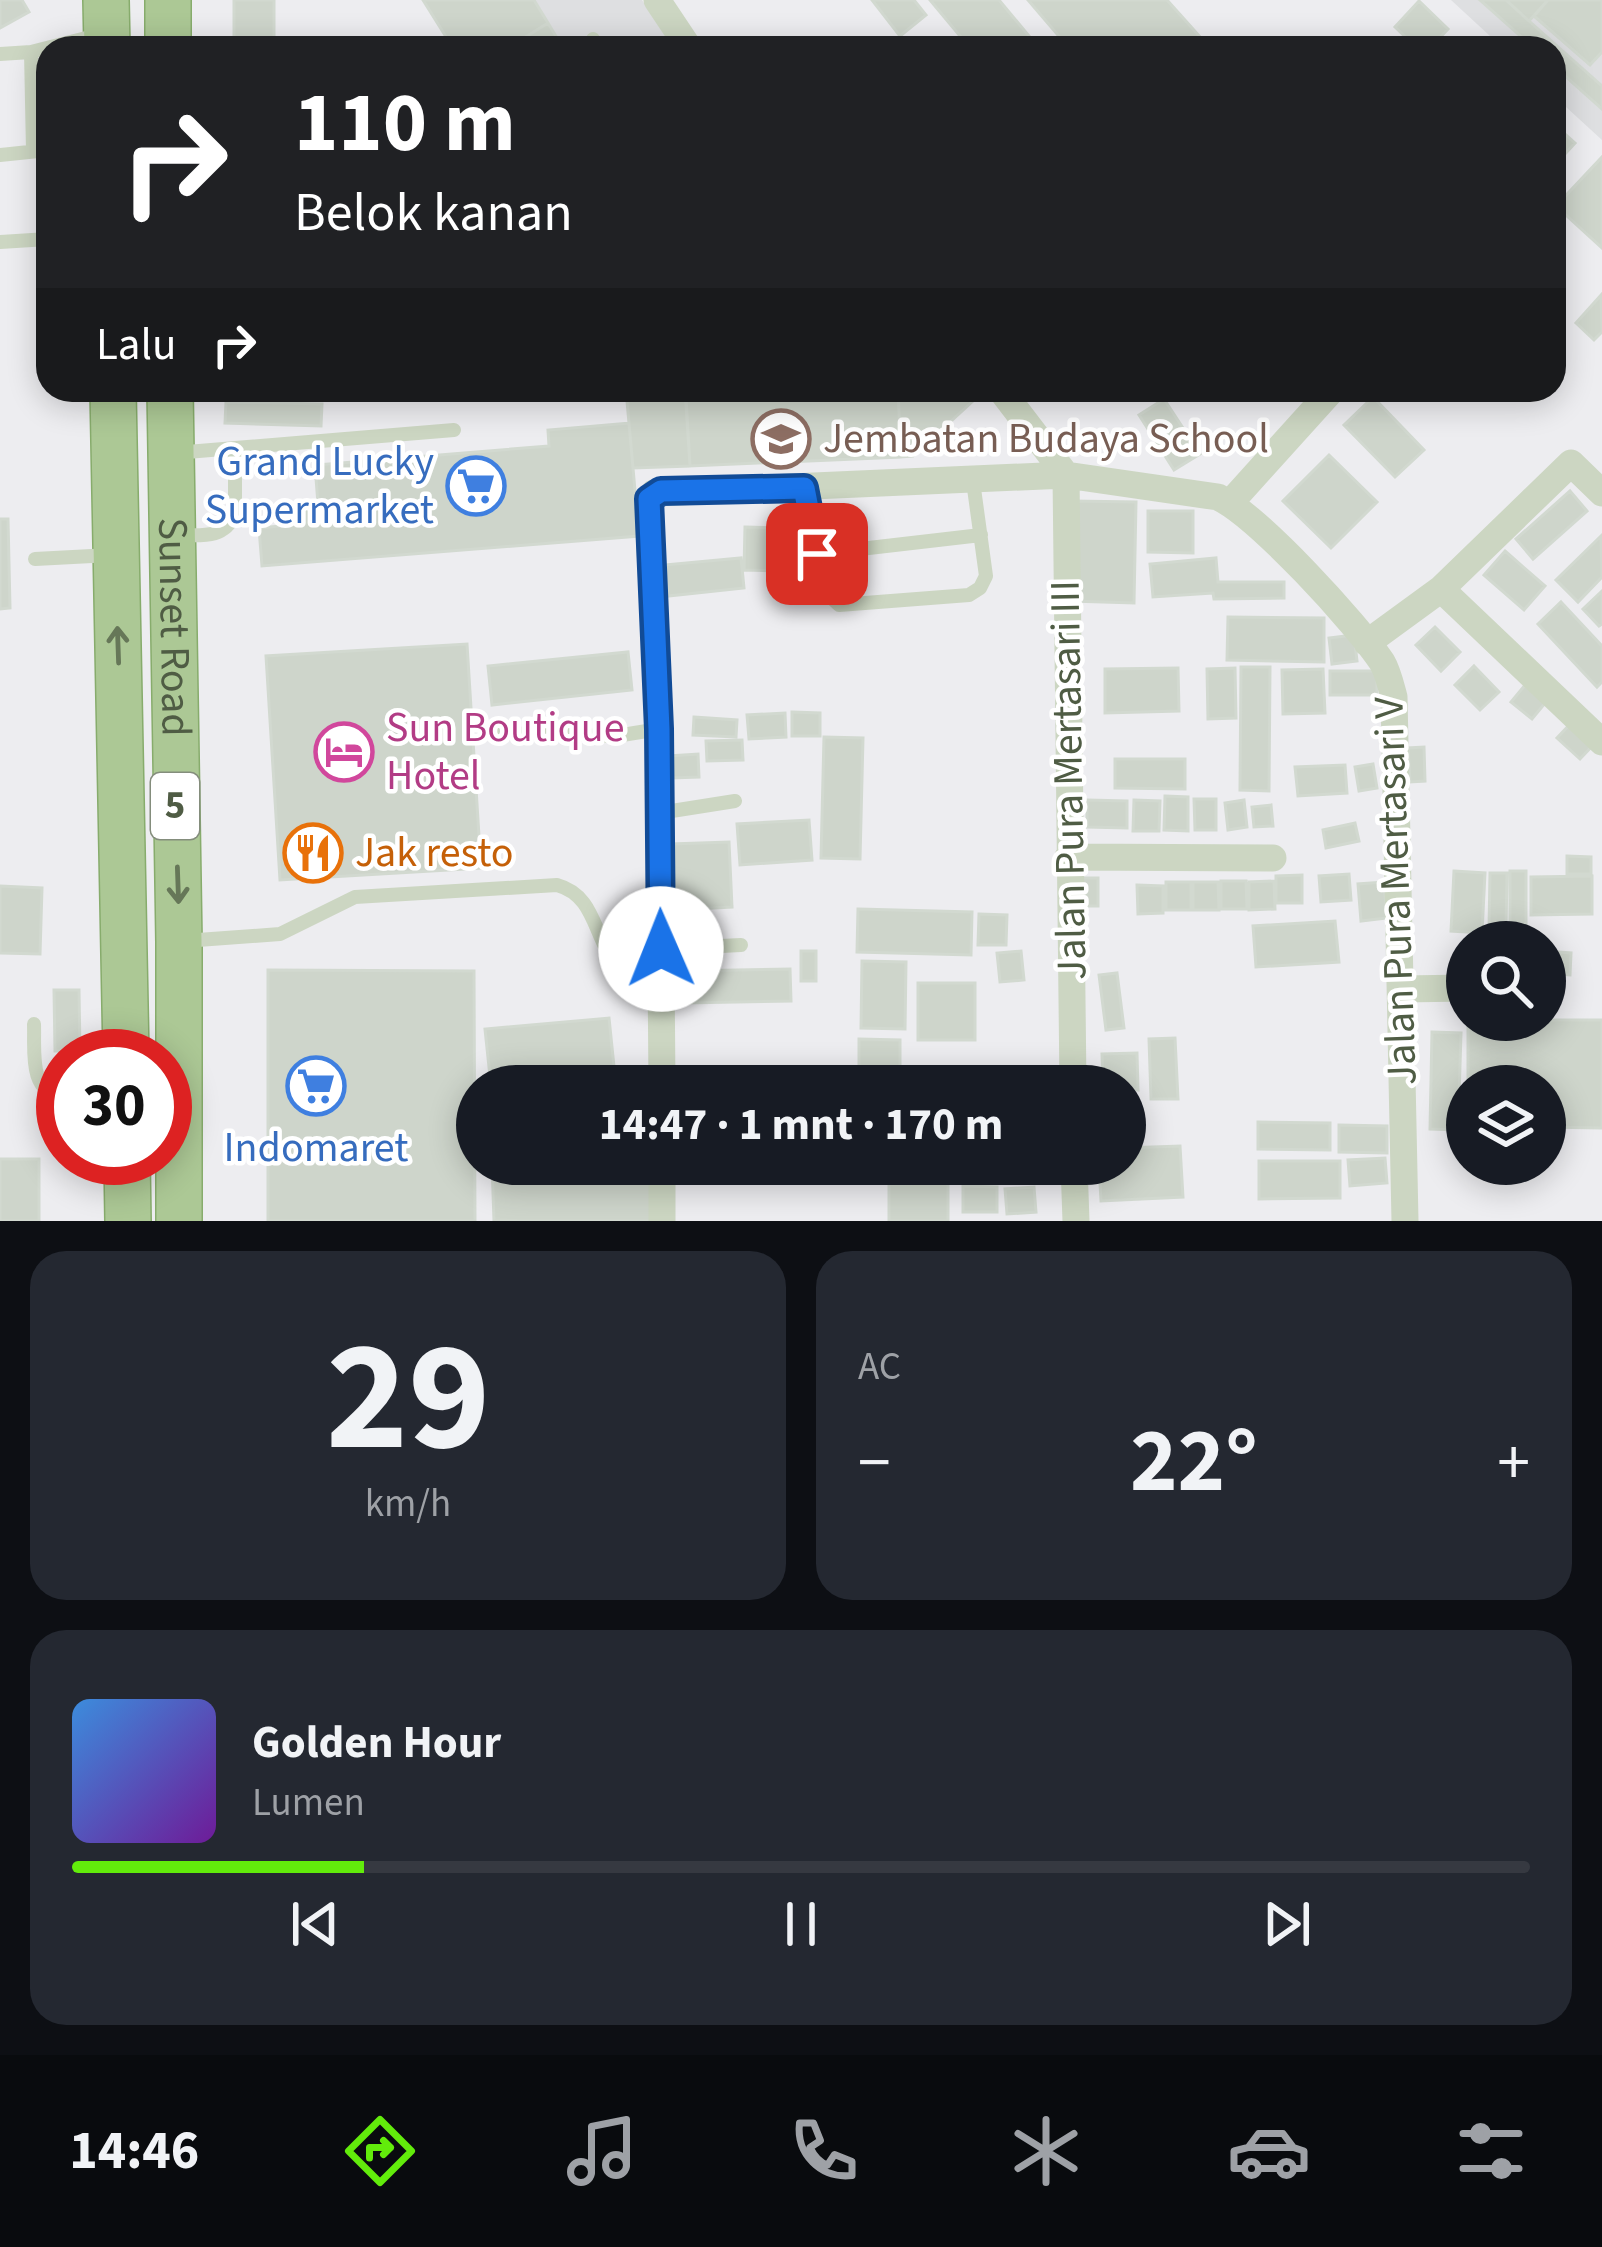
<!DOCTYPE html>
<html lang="id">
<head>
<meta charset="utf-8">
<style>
  :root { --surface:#171b24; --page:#242831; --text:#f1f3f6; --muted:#9ea1a6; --line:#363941; --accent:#62ec0b }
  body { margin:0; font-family:"Source Sans 3",sans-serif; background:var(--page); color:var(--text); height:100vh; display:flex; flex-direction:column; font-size:45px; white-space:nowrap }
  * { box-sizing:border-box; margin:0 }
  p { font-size:39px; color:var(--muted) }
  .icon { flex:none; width:66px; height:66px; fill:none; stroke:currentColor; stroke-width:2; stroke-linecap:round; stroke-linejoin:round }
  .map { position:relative; height:1221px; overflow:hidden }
  .sheet { display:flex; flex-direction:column; gap:30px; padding:30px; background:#0d0f14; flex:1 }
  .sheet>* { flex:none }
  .top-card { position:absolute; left:36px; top:36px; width:1530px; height:366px; border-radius:36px; box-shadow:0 6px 30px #0003; background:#202124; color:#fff; overflow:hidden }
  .fabs { position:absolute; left:1446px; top:921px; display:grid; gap:24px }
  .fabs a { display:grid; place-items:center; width:120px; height:120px; border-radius:50%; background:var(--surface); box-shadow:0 6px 30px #0003; font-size:60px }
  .speed { position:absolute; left:36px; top:1029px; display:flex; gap:24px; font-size:60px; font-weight:700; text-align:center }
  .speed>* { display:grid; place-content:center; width:156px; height:156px; border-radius:50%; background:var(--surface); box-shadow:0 6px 30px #0003; line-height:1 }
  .speed .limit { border:18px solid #d22; background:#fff; color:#111 }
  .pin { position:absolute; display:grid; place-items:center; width:102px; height:102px; color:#fff; margin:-51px; border-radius:24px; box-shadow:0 6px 18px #0006 }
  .me { position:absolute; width:132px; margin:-66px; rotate:359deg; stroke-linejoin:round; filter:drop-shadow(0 0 9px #0008) }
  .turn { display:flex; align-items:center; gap:42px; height:252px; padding:0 60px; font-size:54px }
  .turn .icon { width:156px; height:156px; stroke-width:2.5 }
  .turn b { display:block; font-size:84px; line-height:102px }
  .then { display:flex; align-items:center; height:114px; padding:0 60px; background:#0003; gap:24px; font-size:45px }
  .big { font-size:90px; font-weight:700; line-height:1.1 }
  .sheet .card { flex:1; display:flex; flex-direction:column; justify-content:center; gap:18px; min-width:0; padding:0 42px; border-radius:36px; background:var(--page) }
  .sheet .dial { align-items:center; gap:0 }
  .dial b { font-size:156px; line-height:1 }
  .song { display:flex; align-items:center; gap:36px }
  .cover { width:144px; height:144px; border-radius:18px; background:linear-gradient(135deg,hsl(210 70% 55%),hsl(280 70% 35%)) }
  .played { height:12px; border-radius:6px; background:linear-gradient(90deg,var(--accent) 20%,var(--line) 20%) }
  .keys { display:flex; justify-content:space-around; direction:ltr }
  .heat { display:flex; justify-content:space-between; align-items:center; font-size:66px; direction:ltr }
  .sheet .tiles { flex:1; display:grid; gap:30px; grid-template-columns:1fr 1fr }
  .card:last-child { grid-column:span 2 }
  .trip { position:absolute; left:456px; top:1065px; width:690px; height:120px; border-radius:60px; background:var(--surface); box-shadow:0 6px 30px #0003; font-weight:700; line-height:120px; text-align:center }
  .tabs { display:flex; height:192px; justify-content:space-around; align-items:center; background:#090b0e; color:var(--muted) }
  .tabs .icon { width:84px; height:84px }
  .tabs .selected { color:var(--accent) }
  .tabs b { font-size:54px; color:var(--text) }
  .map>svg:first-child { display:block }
  .education { fill:#dedfe1 }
  .building { fill:#ced5cb; stroke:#d2d9d0; stroke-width:3 }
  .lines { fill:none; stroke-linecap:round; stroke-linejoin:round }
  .trunk-casing { stroke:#87ac6c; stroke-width:48 }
  .service { stroke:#ccd6c2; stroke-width:14 }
  .minor { stroke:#ccd6c2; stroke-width:27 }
  .trunk { stroke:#acc895; stroke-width:45 }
  .oneway { stroke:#667758 }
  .route-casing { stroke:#114b97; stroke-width:30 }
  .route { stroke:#1a73e8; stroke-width:21 }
  .labels { text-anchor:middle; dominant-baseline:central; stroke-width:9; stroke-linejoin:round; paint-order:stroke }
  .shield { fill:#fff; stroke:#848d7c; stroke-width:3 }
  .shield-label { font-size:39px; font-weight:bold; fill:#4f5c44 }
  .education-label { font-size:42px; fill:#785e54; stroke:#fff; text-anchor:start }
  .shop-label { font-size:42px; fill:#366cbe; stroke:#fff; text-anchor:end }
  .street-label { font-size:42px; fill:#4f5c44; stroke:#fff }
  .hotel-label { font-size:42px; fill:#b23c85; stroke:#fff; text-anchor:start }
  .food-label { font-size:42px; fill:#c56008; stroke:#fff; text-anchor:start }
</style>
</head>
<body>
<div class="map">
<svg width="1602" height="1221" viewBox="0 0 1602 1221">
  <rect width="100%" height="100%" fill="#ededf0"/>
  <path class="education" d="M534 0H642L673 48H508Z
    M1451 0H1602V140L1554 96V48H1503Z"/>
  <path class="building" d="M0 0H22L29 12 0 28Z
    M234 0H274V39H234Z
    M423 0H534L548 23 508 48H453Z
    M872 0H914L926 15 900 36Z
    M930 0H999L1039 48H970Z
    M1028 0H1167L1210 48H1069Z
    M1480 0H1506L1529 21 1602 86V109L1554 66V48H1534Z
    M1506 0H1548L1529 21Z
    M1548 0H1602V52L1590 65 1534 16Z
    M1419 1 1448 29 1430 48H1417L1395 27Z
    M548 23 563 48H508Z
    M1554 124 1575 143 1554 166Z
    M1602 157V248L1556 206Z
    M1601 295 1602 332 1594 340 1576 323Z
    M626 390H685L690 466 633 468Z
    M985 390 913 456 901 457 898 390Z
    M898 391 901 457 690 466 686 397Z
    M1373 397 1424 450 1395 477 1344 425Z
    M1164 399 1200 454 1174 470 1139 415Z
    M226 402 322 404 321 426 225 423Z
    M629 423 639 536 262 566 259 528 280 526 278 507 318 504 315 465 549 446 548 430Z
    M1329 455 1377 502 1331 548 1283 501Z
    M1570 491 1587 511 1533 559 1516 539Z
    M1072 501 1136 502 1134 603 1071 601Z
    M1148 511H1193V553L1148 552Z
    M0 519H8L10 608 0 609Z
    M745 527 782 528 781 571 744 570Z
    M1601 536 1602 577 1578 602 1556 580Z
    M1505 551 1545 586 1524 610 1484 575Z
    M741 558 744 588 668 596 664 565Z
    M1216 558 1218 582H1284V598L1214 599 1213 593 1153 597 1150 564Z
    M1602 591V624L1599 626 1583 609Z
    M1561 602 1602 646V682L1597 687 1538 624Z
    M1228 617 1324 618V662L1227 660Z
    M1435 627 1460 652 1441 671 1416 645Z
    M1354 635 1357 661 1332 664 1329 638Z
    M467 644 481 868 280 880 266 656Z
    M628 652 632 690 492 705 488 666Z
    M1474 666 1499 692 1480 710 1455 685Z
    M1241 667H1270L1269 791 1240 790Z
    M1178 668 1179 711 1105 713V669Z
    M1235 668 1236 718 1208 719 1207 669Z
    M1323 669 1325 713 1283 714 1282 670Z
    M1330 671H1377V695H1330Z
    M1525 685 1546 702 1532 719 1511 702Z
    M792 712 820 713V736H792Z
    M785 713 786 737 749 739 747 715Z
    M694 717 737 720 736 737 693 735Z
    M1572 722 1595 743 1580 759 1557 738Z
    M824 737 863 738 860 859 821 858Z
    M742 740 743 760 707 761 706 741Z
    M1424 747 1425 781 1410 782 1408 748Z
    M698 754 699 777 671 778 669 756Z
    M1115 759H1185V789L1115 788Z
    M1373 764 1377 788 1359 791 1355 767Z
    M1345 765 1347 793 1298 796 1295 767Z
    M1165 796 1188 797V831L1164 830Z
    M1194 799H1216V830H1195Z
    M1087 800 1127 801V828L1087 827Z
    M1134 800 1160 801 1159 831H1133Z
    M1244 800 1247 827 1228 830 1225 803Z
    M1271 805 1273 826 1254 827 1252 807Z
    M809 820 812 860 740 865 737 824Z
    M1355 823 1359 841 1326 848 1323 830Z
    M729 842 732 907 675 910 671 844Z
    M1567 856 1591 857V874H1567Z
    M1454 871 1485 873 1482 933 1451 931Z
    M1510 871H1526V931H1510Z
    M1490 873H1507L1506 931 1489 930Z
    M1349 874 1351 900 1321 902 1319 876Z
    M1302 875V903H1276V876Z
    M1592 876V914L1531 915V877Z
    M1073 878H1098V906H1073Z
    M1221 881H1246L1247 909H1221Z
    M1274 881 1275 909 1249 910V882Z
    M1166 882H1191V910H1166Z
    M1193 882H1218L1219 910H1193Z
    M1384 882 1387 918 1361 921 1358 884Z
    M1137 885 1163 886V913L1138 914Z
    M0 886 42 888 40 954 0 953Z
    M858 909 972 912 971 955 857 952Z
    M979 914 1007 915 1006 945H978Z
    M1335 921 1339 962 1256 967 1253 926Z
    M801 951H816V981H801Z
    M1021 951 1024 980 1000 982 997 953Z
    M1545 951 1571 953 1570 975 1545 973Z
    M862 961 906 962 905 1029 861 1028Z
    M790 969 791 1001 684 1003V971Z
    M268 970 474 971 475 1221H268Z
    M1117 973 1124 1028 1106 1030 1099 975Z
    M918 983H975V1040H918Z
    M54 990H79L80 1051H55Z
    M609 1018 616 1086H491L485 1029Z
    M1468 1020H1602V1128L1545 1127V1086H1468Z
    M1432 1032 1461 1033 1458 1130 1430 1129Z
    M1175 1038 1178 1099H1151L1149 1039Z
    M859 1039 900 1040V1086H859Z
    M1137 1053 1138 1090 1103 1086 1102 1054Z
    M1258 1122 1330 1123V1150L1258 1149Z
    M1339 1125 1387 1126V1153L1339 1152Z
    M1180 1146 1183 1197 1101 1201 1099 1164H1125V1148Z
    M1385 1158 1387 1183 1350 1186 1348 1160Z
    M0 1159H39V1221H0Z
    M1259 1161H1340V1198L1259 1199Z
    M492 1164H651L653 1221H494Z
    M859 1164H900V1179H859Z
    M948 1183V1221H889V1184Z
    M963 1186 997 1187V1212H963Z
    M1034 1187 1036 1212 1007 1214 1005 1189Z"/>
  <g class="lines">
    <defs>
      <g id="trunk">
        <path d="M106 0 107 48"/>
        <path d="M168 0V48"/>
        <path d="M113 390 126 1056"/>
        <path id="s1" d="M170 390 179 942V1221"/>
        <path d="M127 1158 128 1221"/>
      </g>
    </defs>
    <use href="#trunk" class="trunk-casing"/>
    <path class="service" d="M593 39 598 48
      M31 52 33 151
      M0 54 31 52 102 34
      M0 155 48 150
      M0 242 48 239
      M175 453 454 430
      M804 488 822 589 839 605 969 595 980 588 986 576 973 481
      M176 535C200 535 224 540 235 514V450
      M817 554 981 535
      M35 559 111 555
      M502 733 616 736 659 729
      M659 813 735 801
      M184 941 280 934 355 897 557 885C597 896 593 939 618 966 628 978 646 981 660 986
      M661 949 741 945
      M34 1024C35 1053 28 1091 63 1097"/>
    <path class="minor" d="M657 0 689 48
      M1001 390 1066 475
      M1066 475 1073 1086
      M1230 503 1332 390
      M1441 589 1602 742
      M1367 643 1441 589 1571 463 1602 493
      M1068 857 1273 858
      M1402 989 1467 988
      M662 1086 659 729 648 508 654 493 1066 475 1218 497C1258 516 1356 623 1382 662 1388 672 1391 686 1394 697L1405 1221
      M1074 1164 1076 1221
      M662 1221V1164"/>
    <use href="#trunk" class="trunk"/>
  </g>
  <defs><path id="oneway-shaft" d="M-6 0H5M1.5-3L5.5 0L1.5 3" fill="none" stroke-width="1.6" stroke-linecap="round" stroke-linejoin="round" transform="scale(3)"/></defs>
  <g class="oneway">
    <use href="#oneway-shaft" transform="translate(118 645) rotate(-92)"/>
    <use href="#oneway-shaft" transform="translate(178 885) rotate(88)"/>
  </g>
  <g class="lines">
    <defs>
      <path id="route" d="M661 949 659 729 649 499 661 491 804 488 817 554"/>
    </defs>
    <use href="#route" class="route-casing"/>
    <use href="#route" class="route"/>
  </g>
  <defs>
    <symbol id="school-ring" viewBox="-11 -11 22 22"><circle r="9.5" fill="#fff" stroke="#8d6e63" stroke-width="1.5"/><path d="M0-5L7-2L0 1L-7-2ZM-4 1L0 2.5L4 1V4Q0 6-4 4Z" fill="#8d6e63"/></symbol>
    <symbol id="supermarket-ring" viewBox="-11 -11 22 22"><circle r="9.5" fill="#fff" stroke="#3f7fe0" stroke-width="1.5"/><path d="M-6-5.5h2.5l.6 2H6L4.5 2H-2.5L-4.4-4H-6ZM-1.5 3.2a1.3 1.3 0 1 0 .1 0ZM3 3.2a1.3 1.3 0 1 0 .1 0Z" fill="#3f7fe0"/></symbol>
    <symbol id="hotel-ring" viewBox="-11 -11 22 22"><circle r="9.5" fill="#fff" stroke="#d1479c" stroke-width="1.5"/><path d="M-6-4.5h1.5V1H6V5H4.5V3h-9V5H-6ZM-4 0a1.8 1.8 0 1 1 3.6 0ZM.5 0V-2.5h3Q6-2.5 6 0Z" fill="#d1479c"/></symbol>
    <symbol id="restaurant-ring" viewBox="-11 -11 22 22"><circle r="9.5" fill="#fff" stroke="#e8710a" stroke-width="1.5"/><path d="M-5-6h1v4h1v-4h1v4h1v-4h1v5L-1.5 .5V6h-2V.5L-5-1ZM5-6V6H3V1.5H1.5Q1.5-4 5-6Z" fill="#e8710a"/></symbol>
  </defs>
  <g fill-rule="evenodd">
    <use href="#school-ring" x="748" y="406" width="66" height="66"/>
    <use href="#supermarket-ring" x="443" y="453" width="66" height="66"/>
    <use href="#hotel-ring" x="311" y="719" width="66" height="66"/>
    <use href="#restaurant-ring" x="280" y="820" width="66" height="66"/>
    <use href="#supermarket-ring" x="283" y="1053" width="66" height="66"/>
  </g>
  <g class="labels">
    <rect class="shield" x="151" y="773" width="48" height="66" rx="9"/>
    <g class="shield-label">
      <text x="175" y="806">5</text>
    </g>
    <g class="education-label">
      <text x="823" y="439">Jembatan Budaya School</text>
    </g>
    <g class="shop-label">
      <text x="434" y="462">Grand Lucky<tspan x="434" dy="48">Supermarket</tspan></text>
      <text x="316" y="1148" text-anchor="middle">Indomaret</text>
    </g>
    <g class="street-label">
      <text stroke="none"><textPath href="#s1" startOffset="237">Sunset Road</textPath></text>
      <text transform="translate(1069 780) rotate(-91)">Jalan Pura Mertasari III</text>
      <text transform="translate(1396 891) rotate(-92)">Jalan Pura Mertasari V</text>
    </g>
    <g class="hotel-label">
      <text x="386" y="728">Sun Boutique<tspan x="386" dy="48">Hotel</tspan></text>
    </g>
    <g class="food-label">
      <text x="355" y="853">Jak resto</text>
    </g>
  </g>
</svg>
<div class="fabs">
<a><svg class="icon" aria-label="search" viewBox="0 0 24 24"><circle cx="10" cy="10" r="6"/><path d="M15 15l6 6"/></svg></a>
<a><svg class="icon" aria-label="layers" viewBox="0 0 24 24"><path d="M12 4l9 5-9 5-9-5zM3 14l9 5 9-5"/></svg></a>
</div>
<div class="speed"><div class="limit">30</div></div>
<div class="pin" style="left:817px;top:554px;background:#d93025"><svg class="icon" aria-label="arrive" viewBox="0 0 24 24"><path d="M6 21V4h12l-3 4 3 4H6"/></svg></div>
<svg class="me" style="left:661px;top:949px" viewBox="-20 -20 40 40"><circle r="19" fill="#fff"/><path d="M0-13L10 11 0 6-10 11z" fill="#1a73e8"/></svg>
<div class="trip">14:47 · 1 mnt · 170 m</div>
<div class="top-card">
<div class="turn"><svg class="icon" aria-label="right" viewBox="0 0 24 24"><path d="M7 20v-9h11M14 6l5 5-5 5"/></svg><div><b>110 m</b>Belok kanan</div></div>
<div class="then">Lalu<svg class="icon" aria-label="right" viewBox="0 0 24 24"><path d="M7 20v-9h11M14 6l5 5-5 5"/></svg></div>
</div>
</div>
<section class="sheet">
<div class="tiles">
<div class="card dial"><b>29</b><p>km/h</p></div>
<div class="card"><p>AC</p>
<div class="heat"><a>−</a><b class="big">22°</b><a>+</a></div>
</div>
<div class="card">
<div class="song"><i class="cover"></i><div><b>Golden Hour</b><p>Lumen</p></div></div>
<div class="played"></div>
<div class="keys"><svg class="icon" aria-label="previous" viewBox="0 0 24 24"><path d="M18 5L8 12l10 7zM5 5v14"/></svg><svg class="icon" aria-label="pause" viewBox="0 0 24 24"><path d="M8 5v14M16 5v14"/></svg><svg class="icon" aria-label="next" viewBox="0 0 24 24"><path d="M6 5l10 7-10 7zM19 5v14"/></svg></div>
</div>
</div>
</section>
<nav class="tabs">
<b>14:46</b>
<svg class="icon selected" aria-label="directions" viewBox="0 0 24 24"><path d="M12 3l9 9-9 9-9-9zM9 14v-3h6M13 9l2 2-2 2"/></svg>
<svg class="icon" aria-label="music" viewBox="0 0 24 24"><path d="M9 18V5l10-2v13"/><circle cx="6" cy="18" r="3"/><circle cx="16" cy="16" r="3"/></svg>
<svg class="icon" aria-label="phone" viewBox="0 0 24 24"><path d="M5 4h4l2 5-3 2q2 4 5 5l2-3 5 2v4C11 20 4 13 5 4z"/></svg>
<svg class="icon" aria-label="climate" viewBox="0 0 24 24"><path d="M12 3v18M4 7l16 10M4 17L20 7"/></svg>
<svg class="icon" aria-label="car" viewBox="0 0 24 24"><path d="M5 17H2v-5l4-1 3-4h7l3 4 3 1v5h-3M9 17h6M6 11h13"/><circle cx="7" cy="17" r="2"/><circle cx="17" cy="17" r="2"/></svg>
<svg class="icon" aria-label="filters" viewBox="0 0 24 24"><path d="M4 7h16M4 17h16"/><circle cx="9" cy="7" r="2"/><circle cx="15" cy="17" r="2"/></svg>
</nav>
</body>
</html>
